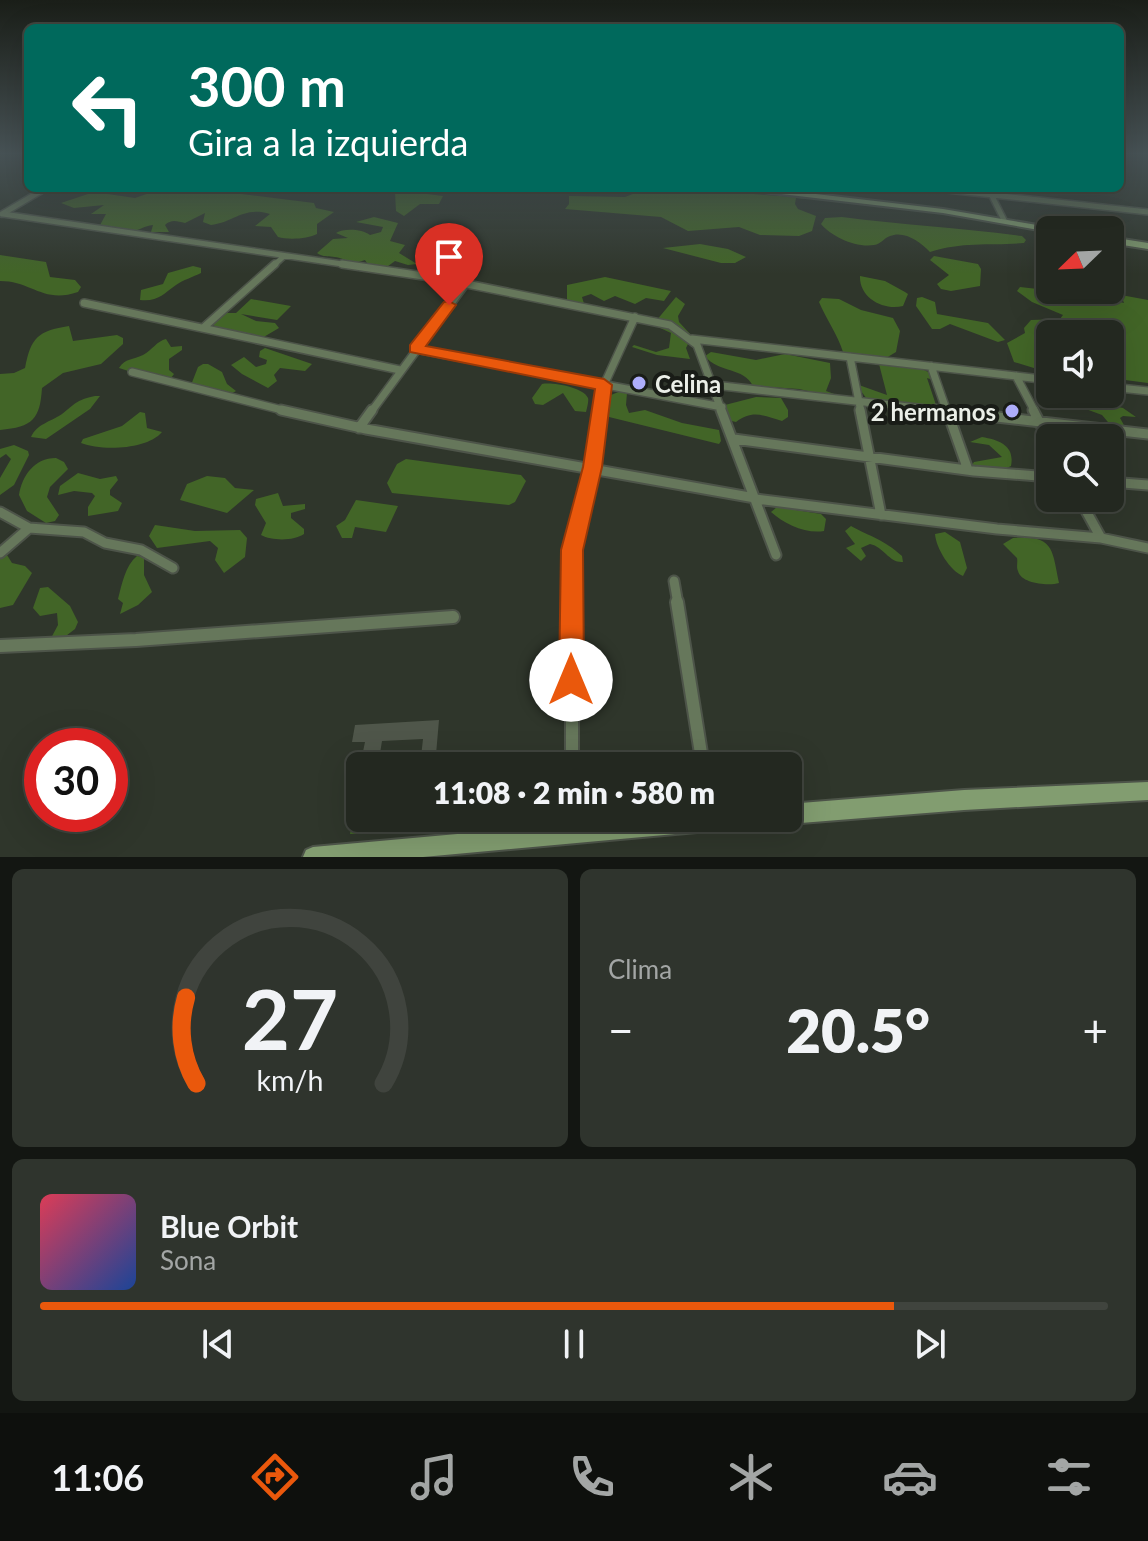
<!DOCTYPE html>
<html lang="es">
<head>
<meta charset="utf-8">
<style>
  :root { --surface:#232820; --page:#2f342d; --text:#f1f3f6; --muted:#a3a6a5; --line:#40443e; --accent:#ea580c }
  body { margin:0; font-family:Lato,sans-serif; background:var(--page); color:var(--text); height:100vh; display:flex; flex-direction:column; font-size:30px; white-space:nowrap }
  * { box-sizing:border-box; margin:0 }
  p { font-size:26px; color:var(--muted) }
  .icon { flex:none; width:44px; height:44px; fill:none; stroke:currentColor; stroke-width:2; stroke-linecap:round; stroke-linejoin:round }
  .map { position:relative; height:857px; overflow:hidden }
  .panel { display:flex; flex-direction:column; gap:12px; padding:12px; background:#131612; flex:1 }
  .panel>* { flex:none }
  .banner { position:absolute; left:24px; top:24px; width:1100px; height:168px; border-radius:12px; box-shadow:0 8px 32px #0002,0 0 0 2px var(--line); background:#00695c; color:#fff; overflow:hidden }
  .needle { width:52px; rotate:247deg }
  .buttons { position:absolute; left:1036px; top:216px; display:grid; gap:16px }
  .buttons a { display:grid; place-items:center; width:88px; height:88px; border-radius:12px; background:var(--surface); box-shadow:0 8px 32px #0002,0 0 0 2px var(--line); font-size:40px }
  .speed { position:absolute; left:24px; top:728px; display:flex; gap:16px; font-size:40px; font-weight:700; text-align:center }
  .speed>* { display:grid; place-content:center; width:104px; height:104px; border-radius:50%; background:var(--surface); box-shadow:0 8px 32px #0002,0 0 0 2px var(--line); line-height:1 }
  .speed .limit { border:12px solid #d22; background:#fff; color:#111 }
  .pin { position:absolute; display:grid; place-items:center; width:68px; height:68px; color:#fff; margin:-82px -34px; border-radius:50% 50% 50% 0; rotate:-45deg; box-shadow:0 0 8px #0007 }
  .pin .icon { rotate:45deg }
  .me { position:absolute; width:88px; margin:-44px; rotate:0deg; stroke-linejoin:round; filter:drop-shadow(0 0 6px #0008) }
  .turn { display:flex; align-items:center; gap:28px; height:168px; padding:0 32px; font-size:36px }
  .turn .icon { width:104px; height:104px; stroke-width:2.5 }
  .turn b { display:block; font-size:56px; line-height:68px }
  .big { font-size:60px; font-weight:800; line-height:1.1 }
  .panel .widget { flex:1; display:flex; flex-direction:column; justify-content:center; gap:12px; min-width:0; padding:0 28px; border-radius:12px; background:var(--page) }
  .panel .dial { align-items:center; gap:0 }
  .dial svg { height:208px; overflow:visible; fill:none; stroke:var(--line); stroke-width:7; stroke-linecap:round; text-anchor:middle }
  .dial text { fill:var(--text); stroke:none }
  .song { display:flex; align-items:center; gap:24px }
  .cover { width:96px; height:96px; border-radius:12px; background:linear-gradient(135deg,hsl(350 70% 55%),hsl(220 70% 35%)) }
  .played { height:8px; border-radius:4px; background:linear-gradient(90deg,var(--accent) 80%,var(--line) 80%) }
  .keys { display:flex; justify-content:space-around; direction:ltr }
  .heat { display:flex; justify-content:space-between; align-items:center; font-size:44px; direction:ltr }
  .panel .tiles { flex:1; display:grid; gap:12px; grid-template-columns:1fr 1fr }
  .widget:last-child { grid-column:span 2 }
  .trip { position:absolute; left:346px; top:752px; width:456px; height:80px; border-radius:12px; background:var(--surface); box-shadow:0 8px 32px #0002,0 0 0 2px var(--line); font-weight:800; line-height:80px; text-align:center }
  .dock { display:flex; height:128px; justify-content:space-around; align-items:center; background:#0e100d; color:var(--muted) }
  .dock .icon { width:56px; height:56px }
  .dock .current { color:var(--accent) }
  .dock b { font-size:36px; color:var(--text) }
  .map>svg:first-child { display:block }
  .green { fill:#426527 }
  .building { fill:#4f564a }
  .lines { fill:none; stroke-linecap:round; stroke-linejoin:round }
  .street-far3-casing { stroke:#4d5449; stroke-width:8 }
  .street-far2-casing { stroke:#4d5449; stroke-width:10 }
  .street-far1-casing { stroke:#4d5449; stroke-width:13 }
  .street-casing { stroke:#4d5449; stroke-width:16 }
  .secondary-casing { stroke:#4d5449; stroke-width:4 }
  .street-far3 { stroke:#66775b; stroke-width:5 }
  .street-far2 { stroke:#66775b; stroke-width:7 }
  .street-far1 { stroke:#66775b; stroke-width:9 }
  .street { stroke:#66775b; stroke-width:12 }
  .secondary { fill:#829d70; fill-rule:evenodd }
  .route { fill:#ea580c; stroke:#983908; stroke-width:2 }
  .poi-dot { fill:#aeaefb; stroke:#191c17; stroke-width:3 }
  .labels { text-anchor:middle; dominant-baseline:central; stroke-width:8; stroke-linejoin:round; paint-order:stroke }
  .poi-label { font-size:24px; font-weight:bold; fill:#ebefe8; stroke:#191c17; text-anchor:start }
</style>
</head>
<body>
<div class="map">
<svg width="1148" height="857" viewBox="0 0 1148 857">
  <rect width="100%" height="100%" fill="#2f362b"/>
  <path class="green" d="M164 188H230V191L241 194 314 203 316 208 334 212 317 224V234C308 239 288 240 278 237L271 227 255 226 270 214C243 206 233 223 211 225L203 222 205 213 185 223C177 221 171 219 165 225L169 232H151L153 225C144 226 140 230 133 231 121 233 111 225 99 227L106 214H91L104 205 74 208 61 203 94 192 135 198Z
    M672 188H715L725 192 795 197 797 195 789 192 791 188H803L813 194 804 196 807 199 796 198 795 204 798 209 816 216 812 231 799 236 760 235 739 227 688 231 661 217 565 209 569 204V196L625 197 643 190Z
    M403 191 443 196 439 204H420L404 216 396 211 395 192Z
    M374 217 398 223 390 241 405 245 399 253 417 264 408 265 395 261 384 269 369 266 365 260 352 264C335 252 327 260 317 253L333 239 348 238 336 233C344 228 362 229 370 235L381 232 383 227 356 222Z
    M842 217C902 225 962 228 1022 236L1026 240 1024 243C990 246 964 241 930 252 921 242 904 230 890 236 884 238 881 244 874 245 856 248 832 237 821 224L825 218Z
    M700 244 728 249 746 257 735 263H721L663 248Z
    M0 255 46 262 50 277 75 280 81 287 78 292C43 304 32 281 0 281Z
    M934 256 978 264 981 269 980 286 951 291 941 289 937 284 949 275 930 260Z
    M193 266 201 268V273C193 277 183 280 176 285 163 294 158 302 140 300L141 290 163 284 168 273Z
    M860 276 885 281 905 292 908 294 903 306C884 311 859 298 860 276Z
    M605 277 671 291 664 301 646 298 635 304 615 296 604 301 591 294 582 297 585 307 567 303V285Z
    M1020 287 1091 295 1124 303 1121 295 1148 300V383L1110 378V334H1050V373L1014 362 1007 343 1025 333 1024 328 1031 320 1060 319 1063 315 1032 302 1017 291Z
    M676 297 685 304 678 316 679 322 692 336 686 348 690 359 657 355 632 347 634 345 656 352 669 348 671 333 658 327 656 321Z
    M922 297 935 302 937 314 988 323 1005 340 998 342 950 324 940 329H932L916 306 917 298Z
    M822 298 839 299 861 310 893 318 900 331 896 352 886 358 843 352C838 335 826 319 819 302Z
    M251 299 291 306 277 320 241 314 256 321 275 323 279 328 262 338 215 327 212 322 225 313H236Z
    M69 326 73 341 117 335 123 338V344L101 364 63 373 42 388C40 419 33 427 0 430V374L14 373 25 368C31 337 38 331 69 326Z
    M166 339 171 347 182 346V350L169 359V370L174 374 168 382 156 373 144 376 119 368C125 358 133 360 143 355 152 350 157 341 166 339Z
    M265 348 312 364 305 371 280 368 274 375 277 381 268 388 242 374 231 365 244 357 256 367 266 364 267 360 259 357 260 351Z
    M711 352 756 360 785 354 830 363 831 378 826 391 837 395 835 397 799 389 753 386C744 367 718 373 705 356Z
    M203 364H208L222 372 227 384 236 391C222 400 203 396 191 385L198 367Z
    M879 364C899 366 929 364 939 382L927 378 936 405 869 402 856 384 887 395Z
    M542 384C552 382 583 387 588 398 589 401 587 408 586 412L575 411 563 393 543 405 535 404 532 398Z
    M621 391 627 393 626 405 629 413 645 410 682 423 719 430 721 441 719 444 609 417 604 405 611 395Z
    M95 396H100L90 409 46 439 31 437C37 424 50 422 62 414 75 404 76 400 95 396Z
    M756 397 781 398 788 410V417L782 421C764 416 753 409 736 422L727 420 721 406Z
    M1084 400 1123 408 1136 417 1123 416 1120 418 1125 427 1124 430 1113 428 1102 415 1075 405V402Z
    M140 412 145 413 147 428 162 432C147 450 101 451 81 443L83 439 122 426Z
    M982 437C1000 440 1015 446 1011 466L992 475 972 465 974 462 1002 457 989 445 970 442Z
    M14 445 28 451 29 455 14 485 0 495V478L11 459 6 454 0 458V449Z
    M56 458 64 462 68 469 50 487 47 497 59 515 55 521 46 523 27 511 19 495C22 476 34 458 56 458Z
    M406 459 521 475 526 481 515 502 509 505 392 493 387 483 397 464Z
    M78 473 100 479 116 476 118 480 110 490V495L122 503 118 511 88 516V507L95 496 92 493 74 491 58 495 60 486Z
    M207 476 225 478 235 488 254 490 227 513 180 500 187 484Z
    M278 493 283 506 305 504V509L291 513V518L304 529V534C294 541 272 541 261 535L266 523 255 505 256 499Z
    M356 500 398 506 386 532 355 527 352 538H342L336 526 345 520Z
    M777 507 821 514 826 519 824 531C806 534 784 524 771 512Z
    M155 525 195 531 240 530 247 538 245 557 224 573 215 560 218 548 210 541 157 548 149 536Z
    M851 526C871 537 883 539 902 556L903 562C889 563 884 547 870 544L861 548 866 556 861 561 846 548 855 544 845 531Z
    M945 532 960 542 967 568 963 576C950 571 936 548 935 534Z
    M1013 538C1054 535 1052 549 1059 583 1049 586 1021 584 1018 571 1016 567 1018 562 1017 558L1003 544Z
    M7 555 12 563 25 566 32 573 13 605 0 608V558Z
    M137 556 144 557V575L152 592 138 605 120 614 123 603 118 599C122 584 125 566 137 556Z
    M48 587 70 606 78 622 75 629 58 642 50 640 58 625 57 613 40 616 33 608 40 588Z
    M359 787 360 818H430L429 830 350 834Z"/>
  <path class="building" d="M439 720 435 766H420L423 739 382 741 378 766H360L365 742H352L355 725Z"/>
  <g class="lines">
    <defs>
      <path id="street-far3" d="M929 188 1148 212
        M988 188 1004 220
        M2 214 46 188
        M3 214 356 266
        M273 266 284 256"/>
      <path id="street-far2" d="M342 264 437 278 670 325 697 345 722 412
        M84 303 400 370
        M203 328 275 264
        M692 339 1050 380
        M416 349 722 407
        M850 357 861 412
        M931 366 947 412
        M132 372 290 412
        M1016 376 1035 412
        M714 385 953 412
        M1110 387 1148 391
        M371 412 466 283
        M600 412 604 385 635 317"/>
      <path id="street-far1" d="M281 410 366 429 755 498
        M721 410 776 555
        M860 410 881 515
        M935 410 1148 434
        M947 410 968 470
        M1033 410 1050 442
        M359 428 372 410
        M734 439 974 471 1050 477
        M1110 482 1148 485
        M1079 498 1101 538
        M756 499 997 529 1101 538 1148 548
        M0 512 29 528 0 553
        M29 528 84 532 105 543 141 550 173 568
        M674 581 678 604
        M572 604V550L593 467 601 410"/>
      <path id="street" d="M572 602V766
        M677 602 703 766
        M0 646 136 640 453 617"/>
      <path id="secondary" d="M742 188H765L943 209 1055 228 1059 230H1050V232L943 213 746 190Z
        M1110 237 1148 243V249L1110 243Z
        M1148 782V800L964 810 788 824 781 821 780 818H788V804L964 790Z
        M633 818H751L748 825 741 828 423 857H303L306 850 313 847Z"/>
    </defs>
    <use href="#street-far3" class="street-far3-casing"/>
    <use href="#street-far2" class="street-far2-casing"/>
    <use href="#street-far1" class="street-far1-casing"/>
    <use href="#street" class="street-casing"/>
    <use href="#secondary" class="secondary-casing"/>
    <use href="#street-far3" class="street-far3"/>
    <use href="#street-far2" class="street-far2"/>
    <use href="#street-far1" class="street-far1"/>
    <use href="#street" class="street"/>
    <use href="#secondary" class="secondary"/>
  </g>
  <linearGradient id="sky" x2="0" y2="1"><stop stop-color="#1a1e18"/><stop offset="0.56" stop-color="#475255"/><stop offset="1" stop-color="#475255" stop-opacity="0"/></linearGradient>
  <rect width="1148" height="274" fill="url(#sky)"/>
  <path class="route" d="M449 301 456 305 426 346 604 379 612 385 602 467 583 550 584 680 580 689 571 693 562 689 559 680 561 550 583 467 595 389 410 352V345L444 302Z"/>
  <g class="poi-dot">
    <circle cx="639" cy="383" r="8"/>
    <circle cx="1012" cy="411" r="8"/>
  </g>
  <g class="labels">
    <g class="poi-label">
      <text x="655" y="383">Celina</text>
      <text x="996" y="411" text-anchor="end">2 hermanos</text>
    </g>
  </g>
</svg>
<div class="buttons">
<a><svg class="needle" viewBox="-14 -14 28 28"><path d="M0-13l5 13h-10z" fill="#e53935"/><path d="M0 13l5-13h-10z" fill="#a3a6a5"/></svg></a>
<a><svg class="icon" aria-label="sound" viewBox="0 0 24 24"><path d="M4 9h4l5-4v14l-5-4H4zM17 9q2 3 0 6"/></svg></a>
<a><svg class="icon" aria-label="search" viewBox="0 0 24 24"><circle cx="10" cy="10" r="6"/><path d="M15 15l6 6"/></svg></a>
</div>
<div class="speed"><div class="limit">30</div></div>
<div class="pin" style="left:449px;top:305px;background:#d93025"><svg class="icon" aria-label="arrive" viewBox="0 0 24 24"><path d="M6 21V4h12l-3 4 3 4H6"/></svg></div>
<svg class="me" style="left:571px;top:680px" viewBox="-20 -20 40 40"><circle r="19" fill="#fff"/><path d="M0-13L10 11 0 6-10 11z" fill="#ea580c"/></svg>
<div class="trip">11:08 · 2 min · 580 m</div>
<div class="banner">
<div class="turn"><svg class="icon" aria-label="left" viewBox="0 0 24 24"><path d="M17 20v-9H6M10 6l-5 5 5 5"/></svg><div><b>300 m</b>Gira a la izquierda</div></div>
</div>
</div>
<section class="panel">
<div class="tiles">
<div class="widget dial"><svg viewBox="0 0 100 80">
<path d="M14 69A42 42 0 1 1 86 69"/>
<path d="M14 69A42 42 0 0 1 10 36" stroke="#ea580c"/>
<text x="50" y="56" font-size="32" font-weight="700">27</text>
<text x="50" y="72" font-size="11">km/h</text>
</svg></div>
<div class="widget"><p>Clima</p>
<div class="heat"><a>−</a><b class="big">20.5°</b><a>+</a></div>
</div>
<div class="widget">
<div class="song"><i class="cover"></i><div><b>Blue Orbit</b><p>Sona</p></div></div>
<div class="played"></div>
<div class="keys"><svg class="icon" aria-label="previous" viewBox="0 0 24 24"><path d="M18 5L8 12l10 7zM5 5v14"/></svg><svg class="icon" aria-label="pause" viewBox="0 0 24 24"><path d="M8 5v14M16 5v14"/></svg><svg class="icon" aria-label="next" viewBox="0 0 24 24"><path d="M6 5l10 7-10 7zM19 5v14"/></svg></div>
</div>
</div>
</section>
<nav class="dock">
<b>11:06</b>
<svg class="icon current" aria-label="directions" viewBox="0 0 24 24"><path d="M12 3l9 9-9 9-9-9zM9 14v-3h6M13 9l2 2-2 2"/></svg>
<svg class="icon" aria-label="music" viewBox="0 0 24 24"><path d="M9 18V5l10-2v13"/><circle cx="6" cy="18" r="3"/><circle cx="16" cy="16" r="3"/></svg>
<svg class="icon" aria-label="phone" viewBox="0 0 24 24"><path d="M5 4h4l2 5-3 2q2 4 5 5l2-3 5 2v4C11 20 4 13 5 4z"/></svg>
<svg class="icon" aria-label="climate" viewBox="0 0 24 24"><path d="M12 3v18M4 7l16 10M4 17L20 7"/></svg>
<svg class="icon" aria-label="car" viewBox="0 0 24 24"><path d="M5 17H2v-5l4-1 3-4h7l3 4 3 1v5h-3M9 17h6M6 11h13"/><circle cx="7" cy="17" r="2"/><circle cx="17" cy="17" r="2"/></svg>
<svg class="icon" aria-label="filters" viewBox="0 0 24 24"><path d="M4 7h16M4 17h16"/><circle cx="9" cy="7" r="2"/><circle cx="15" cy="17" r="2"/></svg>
</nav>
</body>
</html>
